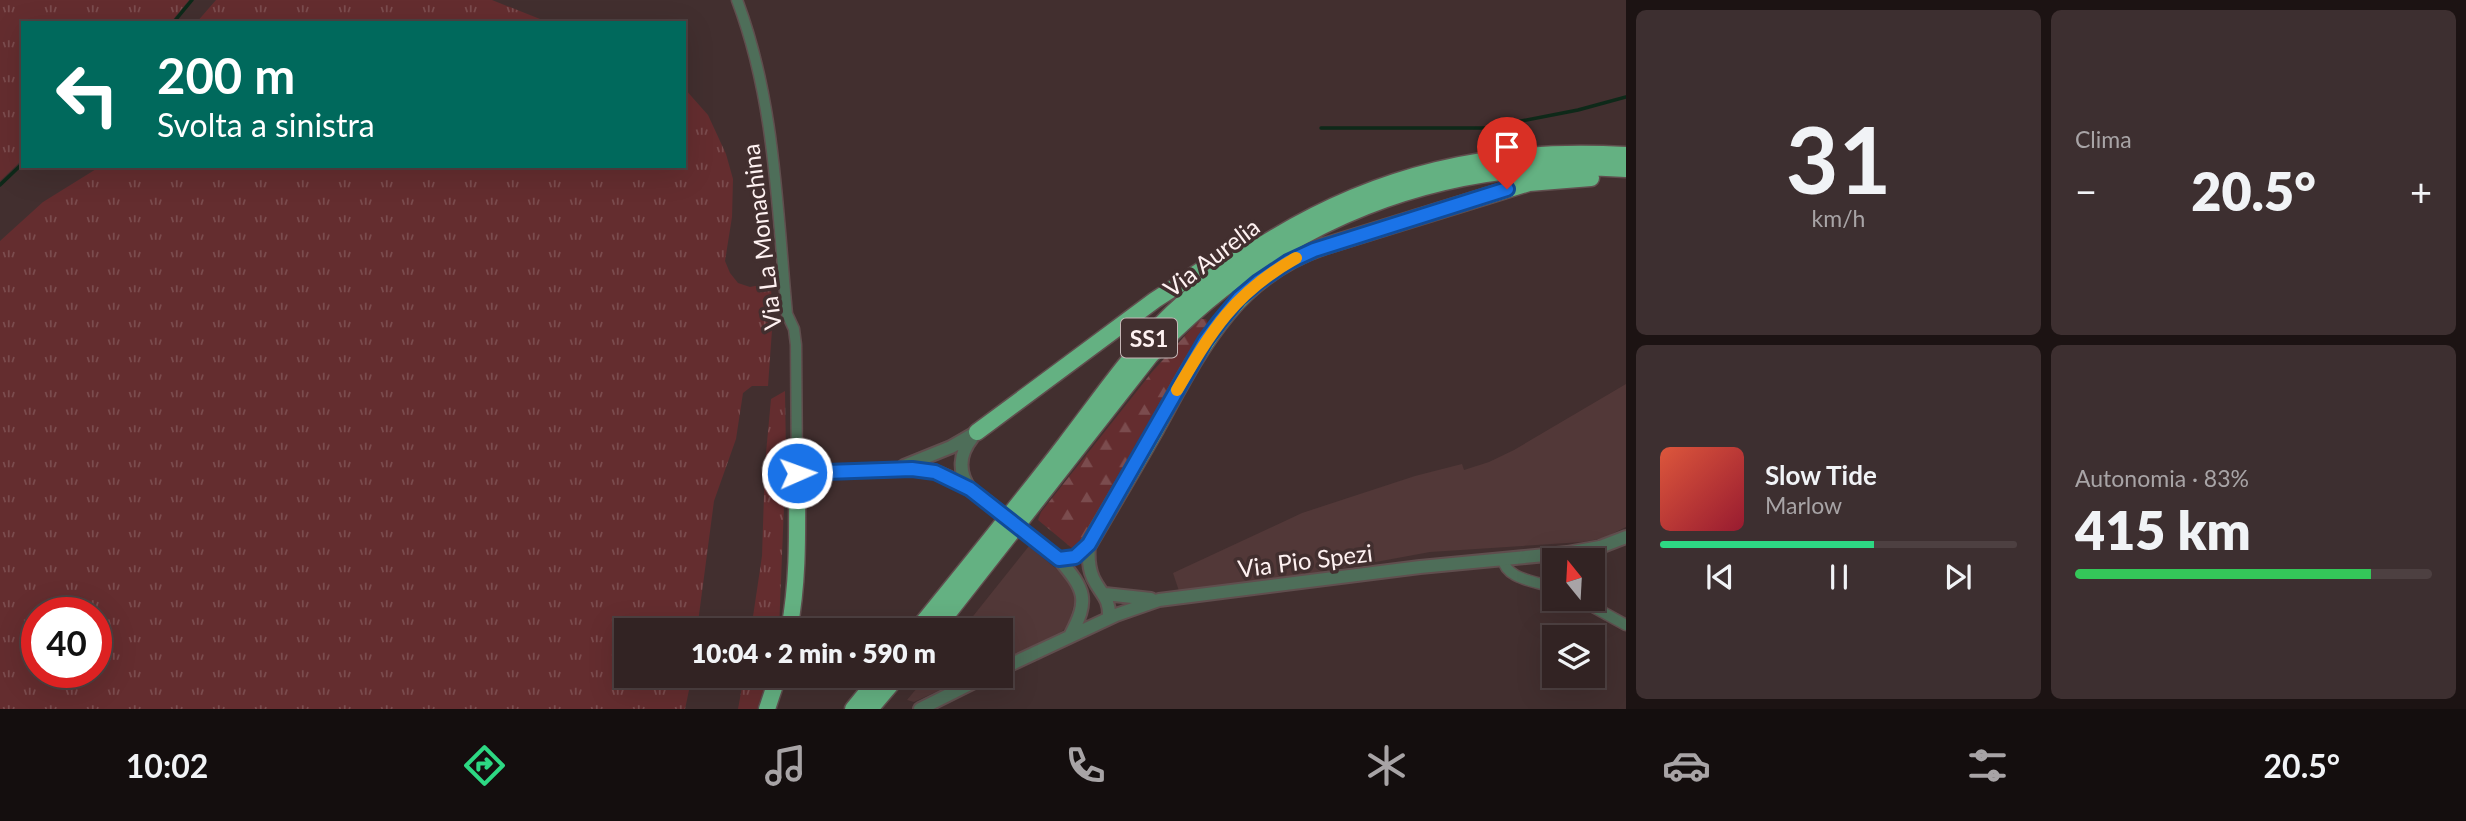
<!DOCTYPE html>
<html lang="it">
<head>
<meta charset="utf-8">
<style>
  :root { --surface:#322323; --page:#3d2f30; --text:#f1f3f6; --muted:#a8a4a6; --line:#4d4041; --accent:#2dd883 }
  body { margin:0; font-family:Lato,sans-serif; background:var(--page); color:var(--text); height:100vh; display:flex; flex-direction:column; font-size:26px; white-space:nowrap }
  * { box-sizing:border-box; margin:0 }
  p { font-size:23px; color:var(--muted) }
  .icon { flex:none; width:38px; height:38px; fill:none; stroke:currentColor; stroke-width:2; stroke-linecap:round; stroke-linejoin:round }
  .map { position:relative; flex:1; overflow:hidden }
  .panel { display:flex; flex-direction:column; gap:10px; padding:10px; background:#1c1313; width:840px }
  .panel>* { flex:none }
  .banner { position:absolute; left:21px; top:21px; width:665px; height:147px; border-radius:0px; box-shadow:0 7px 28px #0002,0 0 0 2px var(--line); background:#00695c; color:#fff; overflow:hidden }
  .needle { width:46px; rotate:342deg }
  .tools { position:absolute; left:1542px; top:548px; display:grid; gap:14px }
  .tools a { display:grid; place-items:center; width:63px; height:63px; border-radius:0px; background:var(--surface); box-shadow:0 7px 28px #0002,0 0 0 2px var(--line); font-size:35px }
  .speed { position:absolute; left:21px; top:597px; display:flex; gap:14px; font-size:35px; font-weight:700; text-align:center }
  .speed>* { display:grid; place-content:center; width:91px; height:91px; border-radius:50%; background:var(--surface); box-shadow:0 7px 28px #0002,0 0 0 2px var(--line); line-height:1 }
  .speed .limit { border:10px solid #d22; background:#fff; color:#111 }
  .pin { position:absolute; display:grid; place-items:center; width:60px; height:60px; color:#fff; margin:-72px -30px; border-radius:50% 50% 50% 0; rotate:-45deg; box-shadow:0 0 7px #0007 }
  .pin .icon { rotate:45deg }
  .me { position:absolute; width:77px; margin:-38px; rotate:88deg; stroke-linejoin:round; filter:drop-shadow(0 0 5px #0008) }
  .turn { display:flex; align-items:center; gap:24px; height:147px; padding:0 21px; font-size:32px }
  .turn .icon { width:91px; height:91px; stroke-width:2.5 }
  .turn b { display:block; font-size:49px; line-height:60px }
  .big { font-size:52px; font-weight:800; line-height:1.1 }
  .panel .card { flex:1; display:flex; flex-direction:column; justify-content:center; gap:10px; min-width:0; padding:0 24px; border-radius:10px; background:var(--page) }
  .panel .dial { align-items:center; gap:0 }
  .dial b { font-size:91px; line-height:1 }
  .song { display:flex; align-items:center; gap:21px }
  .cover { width:84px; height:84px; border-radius:10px; background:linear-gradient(135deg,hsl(10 70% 55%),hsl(350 70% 35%)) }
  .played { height:7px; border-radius:4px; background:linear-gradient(90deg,var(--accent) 60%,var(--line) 60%) }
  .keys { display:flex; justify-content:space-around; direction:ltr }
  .heat { display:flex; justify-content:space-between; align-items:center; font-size:38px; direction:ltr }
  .charge { height:10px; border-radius:5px; background:linear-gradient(90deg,#34c759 83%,var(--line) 0) }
  .panel .tiles { flex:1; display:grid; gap:10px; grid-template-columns:repeat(2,1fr) }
  .trip { position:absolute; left:614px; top:618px; width:399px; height:70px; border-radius:0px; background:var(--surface); box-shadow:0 7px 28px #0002,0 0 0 2px var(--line); font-weight:800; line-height:70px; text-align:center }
  .menu { display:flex; height:112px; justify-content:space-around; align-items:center; background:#140e0e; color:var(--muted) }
  .menu .icon { width:49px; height:49px }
  .menu .active { color:var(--accent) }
  .menu b { font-size:32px; color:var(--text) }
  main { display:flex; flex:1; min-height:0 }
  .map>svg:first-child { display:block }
  .built { fill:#523838 }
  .grass { fill:url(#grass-tufts); fill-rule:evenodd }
  .forest { fill:url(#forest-firs) }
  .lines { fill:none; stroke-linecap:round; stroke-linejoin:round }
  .stream { stroke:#0e2919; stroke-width:3.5 }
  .minor-casing { stroke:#604e4e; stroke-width:13 }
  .tertiary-casing { stroke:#604e4e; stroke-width:16 }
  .trunk-casing { stroke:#604e4e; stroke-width:19 }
  .minor { stroke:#4e6e59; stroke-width:10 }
  .tertiary { stroke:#4e6e59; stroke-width:12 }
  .trunk { stroke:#64b182; stroke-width:16 }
  .tertiary-bridge-casing { stroke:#604e4e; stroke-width:16; stroke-linecap:butt }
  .tertiary-bridge { stroke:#4e6e59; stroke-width:12 }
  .route-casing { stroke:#114b97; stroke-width:18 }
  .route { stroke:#1a73e8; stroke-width:12 }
  .slow { stroke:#f59e0b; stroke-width:12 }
  .labels { text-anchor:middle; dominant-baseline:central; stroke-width:7; stroke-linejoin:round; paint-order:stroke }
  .shield { fill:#422f2f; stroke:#c6b7b7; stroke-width:2 }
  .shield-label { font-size:23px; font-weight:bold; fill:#fef1f1 }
  .street-label { font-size:24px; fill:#fef1f1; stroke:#422f2f }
</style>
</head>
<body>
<main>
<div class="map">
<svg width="1626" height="709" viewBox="0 0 1626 709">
  <defs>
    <pattern id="grass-tufts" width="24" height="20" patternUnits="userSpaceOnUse" patternTransform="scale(1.75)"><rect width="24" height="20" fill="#642d2f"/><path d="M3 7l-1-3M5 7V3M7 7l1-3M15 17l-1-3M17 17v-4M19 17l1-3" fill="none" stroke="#7b4c4e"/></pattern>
    <pattern id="forest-firs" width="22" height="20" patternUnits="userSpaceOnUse" patternTransform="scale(1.75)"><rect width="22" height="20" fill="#642d2f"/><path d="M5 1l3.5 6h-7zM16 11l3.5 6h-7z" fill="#7b4c4e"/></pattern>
  </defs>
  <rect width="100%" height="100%" fill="#422f2f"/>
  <path class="built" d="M1626 384V527L1604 538 1583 542 1430 552 1305 575 1179 591 1173 573 1302 513 1415 476 1462 464 1464 470 1489 462 1514 450Z
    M1029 546 1065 576 1073 588 1075 600 1068 626 1061 632 1001 661V630H962Z
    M927 676H970L914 702 907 700Z"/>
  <path class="grass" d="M0 0H189L170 23H23V159L0 181Z
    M216 0H492L550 23H196Z
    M684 88 708 115 726 154 733 179 732 217 725 261 730 273 738 283 750 287 771 283 772 330 768 386H752L743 393 736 439 714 501 697 630H626V676H692L685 709H0V241L43 202 101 166H684ZM37 612H96V672H37Z
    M785 391 786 456 779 630H751L762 556 765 464 771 399Z
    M744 676H768L757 709H738Z"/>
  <path class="forest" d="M1200 319H1206L1209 326 1079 545 1073 549 1038 520 1041 512 1152 372Z"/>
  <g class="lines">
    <path class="stream" d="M173 23 192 0
      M1321 128H1485L1578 110 1626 97
      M0 185 23 163"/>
    <defs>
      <path id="minor" d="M737 0C775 100 777 208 787 314L794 329 796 345 797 473
        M1503 559C1506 580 1537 581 1554 588
        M1577 598 1626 625"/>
      <path id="tertiary" d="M904 466 951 447 977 432
        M797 473 924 469C947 473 970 489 989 503
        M970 489C958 472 959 454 972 438
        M1036 541 1065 563
        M1089 544C1088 556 1088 567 1093 578 1101 595 1110 597 1109 618
        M1059 559C1085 590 1090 599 1070 636
        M1059 559 1075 557 1089 544
        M1105 594 1151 599
        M1001 669 1116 615 1159 600 1420 567 1567 553 1600 547 1626 537
        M920 709 986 676"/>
      <path id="trunk" d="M977 432 1155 300 1203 269 1238 250
        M1089 544C1111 506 1134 468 1156 429 1199 351 1234 276 1325 246L1529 183 1591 178
        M789 630C799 578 797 526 797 473
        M917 630C967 568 1018 506 1066 443 1097 403 1126 360 1162 323 1191 293 1227 268 1262 245 1376 173 1492 147 1626 155
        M935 630 1150 356C1276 221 1441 155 1626 169
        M767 709 778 676
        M853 709 880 676
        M870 709 898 676"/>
    </defs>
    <use href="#minor" class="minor-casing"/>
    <use href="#tertiary" class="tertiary-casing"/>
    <use href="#trunk" class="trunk-casing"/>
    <use href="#minor" class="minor"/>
    <use href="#tertiary" class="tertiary"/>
    <use href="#trunk" class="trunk"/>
    <defs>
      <path id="tertiary-bridge" d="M989 503 1036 541"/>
    </defs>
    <use href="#tertiary-bridge" class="tertiary-bridge-casing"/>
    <use href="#tertiary-bridge" class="tertiary-bridge"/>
  </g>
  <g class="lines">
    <defs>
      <path id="route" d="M797 473 912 469 935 472 970 489 1059 559 1075 557 1089 544 1205 341 1220 321 1239 298 1258 282 1288 262 1314 250 1507 189"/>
    </defs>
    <use href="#route" class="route-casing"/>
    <use href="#route" class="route"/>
    <path class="slow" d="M1177 390C1212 330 1234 293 1296 258"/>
  </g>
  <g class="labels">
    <rect class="shield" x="1121" y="318.5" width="56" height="39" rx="5"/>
    <g class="shield-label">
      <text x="1149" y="338">SS1</text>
    </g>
    <g class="street-label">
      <text transform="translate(761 237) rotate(-97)">Via La Monachina</text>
      <text transform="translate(1211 257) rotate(-37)">Via Aurelia</text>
      <text transform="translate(1305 560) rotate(-7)">Via Pio Spezi</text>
    </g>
  </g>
</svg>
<div class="tools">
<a><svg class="needle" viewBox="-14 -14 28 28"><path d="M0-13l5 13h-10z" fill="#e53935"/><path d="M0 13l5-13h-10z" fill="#a8a4a6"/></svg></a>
<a><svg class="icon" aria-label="layers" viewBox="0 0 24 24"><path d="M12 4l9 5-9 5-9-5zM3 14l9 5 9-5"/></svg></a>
</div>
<div class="speed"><div class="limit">40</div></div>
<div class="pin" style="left:1507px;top:189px;background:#d93025"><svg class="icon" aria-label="arrive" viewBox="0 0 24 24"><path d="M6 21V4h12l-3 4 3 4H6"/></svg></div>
<svg class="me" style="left:797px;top:473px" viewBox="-20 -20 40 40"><circle r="17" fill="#1a73e8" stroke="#fff" stroke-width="3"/><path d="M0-11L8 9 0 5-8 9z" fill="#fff"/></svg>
<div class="trip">10:04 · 2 min · 590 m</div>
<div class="banner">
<div class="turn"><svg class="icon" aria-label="left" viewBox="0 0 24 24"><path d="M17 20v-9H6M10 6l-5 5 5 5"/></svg><div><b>200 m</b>Svolta a sinistra</div></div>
</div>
</div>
<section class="panel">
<div class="tiles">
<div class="card dial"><b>31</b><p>km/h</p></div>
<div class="card"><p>Clima</p>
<div class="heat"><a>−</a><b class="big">20.5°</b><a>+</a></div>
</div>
<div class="card">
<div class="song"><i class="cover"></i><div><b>Slow Tide</b><p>Marlow</p></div></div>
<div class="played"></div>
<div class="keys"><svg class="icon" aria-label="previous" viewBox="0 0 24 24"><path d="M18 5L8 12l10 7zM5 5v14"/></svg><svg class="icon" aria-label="pause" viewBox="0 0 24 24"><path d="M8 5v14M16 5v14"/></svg><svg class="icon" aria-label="next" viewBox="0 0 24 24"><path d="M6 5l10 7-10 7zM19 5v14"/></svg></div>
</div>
<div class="card"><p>Autonomia · 83%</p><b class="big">415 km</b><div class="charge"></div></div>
</div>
</section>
</main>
<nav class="menu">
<b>10:02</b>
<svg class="icon active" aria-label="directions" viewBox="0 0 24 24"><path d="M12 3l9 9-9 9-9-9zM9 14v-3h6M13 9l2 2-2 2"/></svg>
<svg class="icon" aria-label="music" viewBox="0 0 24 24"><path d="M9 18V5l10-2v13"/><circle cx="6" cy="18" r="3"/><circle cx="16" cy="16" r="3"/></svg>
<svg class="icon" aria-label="phone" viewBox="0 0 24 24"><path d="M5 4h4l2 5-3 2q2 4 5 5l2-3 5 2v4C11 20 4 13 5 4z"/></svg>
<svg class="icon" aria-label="climate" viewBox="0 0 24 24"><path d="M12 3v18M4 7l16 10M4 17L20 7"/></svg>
<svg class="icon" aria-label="car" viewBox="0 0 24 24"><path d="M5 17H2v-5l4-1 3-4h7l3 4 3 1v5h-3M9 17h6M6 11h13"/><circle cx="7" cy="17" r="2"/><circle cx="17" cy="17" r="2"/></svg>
<svg class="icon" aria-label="filters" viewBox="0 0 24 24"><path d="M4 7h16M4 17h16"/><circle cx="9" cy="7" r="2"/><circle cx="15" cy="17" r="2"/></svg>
<b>20.5°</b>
</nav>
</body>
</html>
